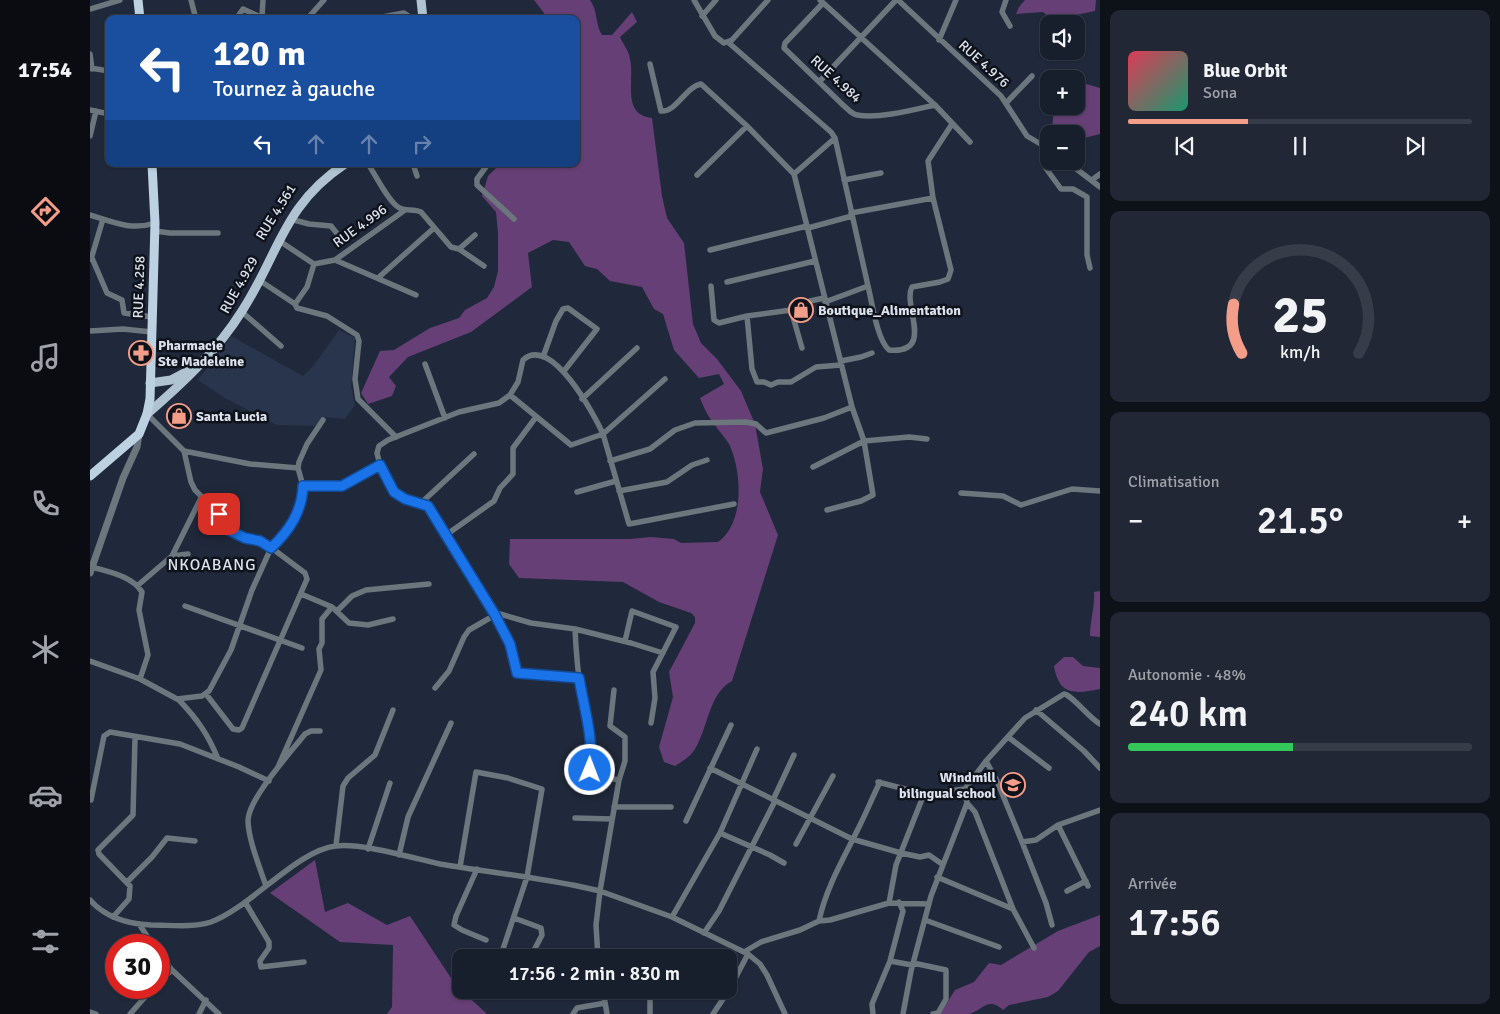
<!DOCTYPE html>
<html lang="fr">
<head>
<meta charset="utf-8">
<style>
  :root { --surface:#181f2c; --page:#212734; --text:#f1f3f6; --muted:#9fa2a9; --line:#363d48; --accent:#f49e89 }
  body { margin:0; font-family:Signika,sans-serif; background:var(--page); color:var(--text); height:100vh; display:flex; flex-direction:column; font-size:19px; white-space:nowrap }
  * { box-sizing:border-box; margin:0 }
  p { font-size:16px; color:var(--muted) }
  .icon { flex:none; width:28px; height:28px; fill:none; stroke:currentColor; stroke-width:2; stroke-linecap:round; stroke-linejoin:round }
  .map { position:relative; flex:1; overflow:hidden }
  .drawer { display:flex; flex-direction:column; gap:10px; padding:10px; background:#0d1118; width:400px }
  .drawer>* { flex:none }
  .banner { position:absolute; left:15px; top:15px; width:475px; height:152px; border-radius:10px; box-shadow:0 1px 4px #0004,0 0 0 1px var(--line); background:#1a4fa0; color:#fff; overflow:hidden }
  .controls { position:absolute; left:950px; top:15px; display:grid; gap:10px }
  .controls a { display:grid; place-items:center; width:45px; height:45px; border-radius:10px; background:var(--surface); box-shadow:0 1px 4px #0004,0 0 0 1px var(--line); font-size:25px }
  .speed { position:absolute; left:15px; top:934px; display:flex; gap:10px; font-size:25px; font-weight:700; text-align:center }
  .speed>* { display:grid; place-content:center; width:65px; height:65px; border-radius:50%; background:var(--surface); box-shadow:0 1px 4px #0004,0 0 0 1px var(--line); line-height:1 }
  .speed .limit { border:8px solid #d22; background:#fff; color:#111 }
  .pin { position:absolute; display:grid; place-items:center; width:42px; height:42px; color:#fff; margin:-21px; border-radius:10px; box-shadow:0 2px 8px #0006 }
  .me { position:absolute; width:55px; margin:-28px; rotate:1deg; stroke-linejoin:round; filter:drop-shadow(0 0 4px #0008) }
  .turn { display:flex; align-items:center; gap:18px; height:105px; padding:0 25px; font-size:22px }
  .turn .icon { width:65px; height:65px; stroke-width:2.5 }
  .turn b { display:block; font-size:35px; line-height:42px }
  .lanes { display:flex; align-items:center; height:48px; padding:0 25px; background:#0003; justify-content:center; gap:25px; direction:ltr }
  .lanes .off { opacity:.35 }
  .big { font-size:38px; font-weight:600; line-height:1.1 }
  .drawer .card { flex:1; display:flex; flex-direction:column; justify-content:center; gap:8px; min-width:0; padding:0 18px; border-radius:10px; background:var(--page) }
  .drawer .dial { align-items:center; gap:0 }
  .dial svg { height:130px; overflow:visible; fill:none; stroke:var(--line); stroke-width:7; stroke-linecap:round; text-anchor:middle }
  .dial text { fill:var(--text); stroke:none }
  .song { display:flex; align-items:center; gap:15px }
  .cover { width:60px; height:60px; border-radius:8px; background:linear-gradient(135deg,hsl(350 70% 55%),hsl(160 70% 35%)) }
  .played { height:5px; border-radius:2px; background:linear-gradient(90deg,var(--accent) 35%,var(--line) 35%) }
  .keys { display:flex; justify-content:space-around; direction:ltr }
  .heat { display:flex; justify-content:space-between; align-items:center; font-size:28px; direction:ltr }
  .charge { height:8px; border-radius:4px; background:linear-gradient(90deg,#34c759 48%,var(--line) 0) }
  .trip { position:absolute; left:362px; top:949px; width:285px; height:50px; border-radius:10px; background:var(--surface); box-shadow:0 1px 4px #0004,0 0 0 1px var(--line); font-weight:600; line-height:50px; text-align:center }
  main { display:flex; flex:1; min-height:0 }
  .tabs { display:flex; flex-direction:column; width:90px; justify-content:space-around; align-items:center; background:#0a0c12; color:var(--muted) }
  .tabs .icon { width:35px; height:35px }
  .tabs .on { color:var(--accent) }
  .tabs b { font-size:22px; color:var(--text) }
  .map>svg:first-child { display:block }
  .built { fill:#29354c }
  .green { fill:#653f75 }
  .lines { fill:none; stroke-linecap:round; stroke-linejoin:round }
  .minor { stroke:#6c767d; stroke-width:5.5 }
  .tertiary { stroke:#6c767d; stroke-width:7 }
  .primary { stroke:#afc3d1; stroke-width:9 }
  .trunk { stroke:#bcd2e2; stroke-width:9 }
  .route-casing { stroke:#114b97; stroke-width:12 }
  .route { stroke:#1a73e8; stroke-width:9 }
  .labels { text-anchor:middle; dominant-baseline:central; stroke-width:5; stroke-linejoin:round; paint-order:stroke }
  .street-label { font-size:14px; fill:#dbe2ee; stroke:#0e121a }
  .poi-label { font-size:14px; font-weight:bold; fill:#dbe2ee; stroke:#0e121a; text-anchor:start }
  .quarter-label { font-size:16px; letter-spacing:1px; fill:#dbe2ee; stroke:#0e121a }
</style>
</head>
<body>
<main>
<nav class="tabs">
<b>17:54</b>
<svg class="icon on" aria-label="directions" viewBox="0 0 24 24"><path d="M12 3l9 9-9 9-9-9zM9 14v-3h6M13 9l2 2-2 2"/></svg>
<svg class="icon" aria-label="music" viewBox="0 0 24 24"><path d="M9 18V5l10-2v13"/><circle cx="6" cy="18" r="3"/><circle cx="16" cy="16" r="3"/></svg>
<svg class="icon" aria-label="phone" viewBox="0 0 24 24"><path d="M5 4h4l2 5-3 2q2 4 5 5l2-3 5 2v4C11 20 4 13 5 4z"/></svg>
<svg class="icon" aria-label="climate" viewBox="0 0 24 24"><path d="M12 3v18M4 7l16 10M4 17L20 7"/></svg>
<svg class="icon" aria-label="car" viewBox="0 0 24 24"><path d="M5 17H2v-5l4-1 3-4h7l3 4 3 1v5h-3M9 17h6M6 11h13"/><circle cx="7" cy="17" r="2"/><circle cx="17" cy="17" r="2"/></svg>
<svg class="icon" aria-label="filters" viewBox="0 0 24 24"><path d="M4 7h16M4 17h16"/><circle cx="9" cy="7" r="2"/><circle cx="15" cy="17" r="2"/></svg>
</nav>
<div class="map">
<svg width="1010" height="1014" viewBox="0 0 1010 1014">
  <rect width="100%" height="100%" fill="#20293b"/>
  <path class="built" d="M249 330 265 338 261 387 265 405 255 419 234 417 226 426 187 425 135 398 108 380 141 336 213 376 224 365Z"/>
  <path class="green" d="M444 0H500C508 11 505 24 512 35H522L542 12 547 22 530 37C533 44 539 51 540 59 545 80 531 115 562 118L572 196 577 218 594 243 603 324 611 343 627 359 651 391 665 424 673 469 670 492 688 535 642 681C619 693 618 728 605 749 600 757 593 761 585 766L574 762 569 747 583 697 579 672 605 623V617L601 613 569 602 533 582 429 578 419 564 420 539H540L561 537 584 539 591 543 628 542C655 523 652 471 639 444 635 438 629 431 625 425 618 417 614 408 610 398L634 384 629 374 609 378 584 350 573 314 564 309 552 287 520 281 507 269 495 266 479 242 463 240 438 253 442 287 381 332 318 357 299 377 306 386 302 396 278 404 271 393 290 351 304 350 340 328 369 318 375 310 397 298 404 287 408 271V233L406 212 392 196 398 176 410 164H486V19H455L454 13Z
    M935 0H1006L1005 11 981 16 978 24H960L959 17 953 12 926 14 929 7Z
    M986 81 1010 88V134L986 140V134L962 132 963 117 966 106H986Z
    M1010 591V637L1000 636C1000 620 1005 607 1004 592Z
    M974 657H983L993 666 1010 668V689C985 694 969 696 964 666Z
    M225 860 235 912 258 903 297 925 320 916 361 978 371 990 397 1014H297L302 1007 303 945 250 942 180 893Z
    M1010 915V946L999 952 968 991 958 997 919 1005 913 1010C898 996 893 1010 879 1014 871 1014 859 1014 850 1014L865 990 884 982 899 963 911 965 968 931Z"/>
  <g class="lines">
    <path class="minor" d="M101 0 106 19
      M604 0 625 36 634 43 642 40 678 0
      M730 0 845 105C823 110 789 119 767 115 761 114 758 109 754 106L694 48 695 43 733 3
      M808 0 911 96 937 136 959 149
      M916 0 912 12 920 26
      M0 9 30 0
      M612 16 626 0
      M172 17 173 0
      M146 19 153 9 175 19
      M217 19 234 0
      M281 19 314 13 323 19
      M417 19 422 18
      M849 40 866 0
      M639 43 741 132 745 138 778 286 735 302
      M0 54 2 69
      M0 68 19 71
      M729 82 806 0
      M917 102 942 76
      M845 105 880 142
      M0 110 19 114
      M0 136 6 111
      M959 151 955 167 971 189H983L997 197V255L1000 268
      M976 161 1010 187
      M278 164C285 174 298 201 308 207 315 212 323 208 331 212L361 247 369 249 385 235
      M323 164 327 176
      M398 164 387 179V185L424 219
      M704 174 745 138
      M607 175 657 126
      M754 180 791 173
      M1002 180 1010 174
      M761 213 843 198
      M0 215C23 222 41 231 65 223
      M200 219 219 224 241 226 249 236
      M718 228 762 216
      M65 231 80 233H128
      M188 240 224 264
      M369 249 394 266
      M620 250 717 226
      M2 258 17 293 32 300 34 313 62 317
      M0 259 2 256 13 219
      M245 260 326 295
      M288 278 344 228
      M169 280 205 304 207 308 237 316 267 335 269 341 265 379 268 399 306 437
      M637 282 725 261
      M621 286 624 320 629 323 657 316 701 310 720 301 734 298
      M778 286C782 302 787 340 799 350 846 354 812 305 822 287L850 282 858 279 861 270 843 198 838 161 862 124
      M205 304 217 287 224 264 245 260 315 210
      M701 310 712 348
      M152 312 191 346
      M657 316 662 369 667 382H674L681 385 688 382H701L726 367 751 365
      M0 331 33 329 62 332
      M453 357 466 321 473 309 478 308 507 329 474 371
      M751 361 771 357 782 353
      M335 364 355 418
      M420 395 481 445 513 434 575 379
      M492 399 547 348
      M57 414 94 451 101 482 105 490 129 514 133 527 155 538 175 543 215 573 217 579 152 728 149 730 143 729 116 694
      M94 451 160 464 208 468
      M520 461 560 449 585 430 605 423 656 422 666 424 676 433 734 418 762 407 704 174 657 126 611 84C595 87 586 113 571 111L560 64
      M723 467 774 441 819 437 837 439
      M213 486H252L290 465
      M529 491 577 482 602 465 617 460
      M487 492 526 481
      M871 493 913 496 931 505 982 489 1010 491
      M331 503 384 454
      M737 510 771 501 783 495 774 441 762 407
      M356 535 404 501 410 488 423 474V448L446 417
      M82 556 111 498
      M2 567C19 572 42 576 52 592L49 610 58 655 50 679
      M47 586 82 556 98 554
      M211 594 242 607 259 623 278 625 303 619
      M95 606 212 648
      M247 611 262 596 276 590 339 584
      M403 612 441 623 485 629 541 643 573 653
      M485 629C486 651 488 673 491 694 495 720 508 748 499 774L529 780 510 891 506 925 508 958
      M535 641 542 611 586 627 563 672 565 698 561 723
      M0 661 50 679 87 699 112 696 119 691 141 650 162 590 181 548 191 539 207 516 213 493V486L208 468 209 462 217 444 233 420
      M489 678 427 673 419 644 405 615 338 506 309 496 296 478 290 465 287 453 289 446 298 440 369 412 409 403 420 395 428 382 433 360C461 334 504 414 513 434L539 524 644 504
      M345 688 359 671 374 637 379 630 405 615
      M524 690 520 726 535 737V761L529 780
      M89 700C107 719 118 734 128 759
      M946 710 994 751 1010 768
      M918 737 959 768
      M896 761 907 781 932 842 946 840 968 825 1010 810
      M188 767 231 670 229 649 232 643V619L242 607
      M620 768 762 839 811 853 830 857 839 855 852 864
      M788 782 834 794 875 789 896 761 935 718 974 694C982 695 999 718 1010 724
      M875 789 877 803 885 812 923 909 944 948
      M1 800 14 736 20 732 90 744 149 767 179 781
      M683 800 704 755
      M524 807H581
      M485 818 522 819
      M596 821 641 725
      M968 825 998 886
      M630 833 680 855 694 863
      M932 842 956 903 962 925
      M706 844 743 776
      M246 845 253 786 258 778 285 755 303 710
      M278 849 300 783
      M309 855 318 817 361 723
      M370 867 386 772 418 778 452 789 437 877 410 958
      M387 869 366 916 364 925 372 930 396 940
      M847 877 923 909
      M37 882 62 857 77 838 105 841
      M176 886C170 868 158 839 158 820 159 798 201 752 215 734L221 731H230
      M977 891 996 881
      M0 900C16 918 38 924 61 925 81 925 102 928 121 922 160 908 207 850 246 846 273 843 322 858 350 864 397 872 445 877 492 887L510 891 582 917 658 954 670 964 677 975 695 1014
      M155 902 179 942V948L170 961 171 967 214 962
      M799 903 806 865 834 794
      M23 917 39 899 40 886 9 854 8 850 43 815 45 738
      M582 917 630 833 667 749
      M424 918 451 928 452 935 440 958
      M835 920 909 947
      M729 921C736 887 755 856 770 825 777 811 783 796 790 782
      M49 924 63 945
      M614 933 629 911 685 801
      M654 952 671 942 710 930 729 921 740 920 799 903 839 904
      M69 954 82 970 129 1014
      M800 961 822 965
      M823 963 856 970V999L848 1013 843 1014
      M69 982 82 970
      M513 990 517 1014
      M639 990 658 954
      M0 1012 6 1014
      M40 1014 63 988
      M109 1014 116 1000
      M483 1014 487 1008 515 1003
      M560 1014V997
      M623 1014 639 990
      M783 1014 782 1004 800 961 813 911 809 902
      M813 1014 821 971 841 896 877 803"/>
    <path class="tertiary" d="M0 573 33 478 47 447 49 434"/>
    <path class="primary" d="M331 0 333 19
      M60 383 81 380 100 370
      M57 414C93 383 127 351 152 311 189 254 193 205 255 164"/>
    <path class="trunk" d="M48 0 50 19
      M0 476 49 434 57 414 60 399 65 223 62 164"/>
  </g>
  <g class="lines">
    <defs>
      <path id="route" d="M129 514 134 528 155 538 170 541 181 548C199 531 212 512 213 486H252L290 465 304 492 315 499 338 506 405 615 420 644 427 673 489 678C494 708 504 739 500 770"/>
    </defs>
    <use href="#route" class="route-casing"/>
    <use href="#route" class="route"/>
  </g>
  <defs>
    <symbol id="shop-ring" viewBox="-11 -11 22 22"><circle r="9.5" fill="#0e121a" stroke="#f49e89" stroke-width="1.5"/><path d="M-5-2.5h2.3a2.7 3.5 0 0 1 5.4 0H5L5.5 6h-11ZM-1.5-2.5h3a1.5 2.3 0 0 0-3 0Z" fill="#f49e89"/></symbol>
    <symbol id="pharmacy-ring" viewBox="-11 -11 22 22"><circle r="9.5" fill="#0e121a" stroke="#f49e89" stroke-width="1.5"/><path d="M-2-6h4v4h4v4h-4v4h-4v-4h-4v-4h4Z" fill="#f49e89"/></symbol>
    <symbol id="school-ring" viewBox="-11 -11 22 22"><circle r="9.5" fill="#0e121a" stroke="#f49e89" stroke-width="1.5"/><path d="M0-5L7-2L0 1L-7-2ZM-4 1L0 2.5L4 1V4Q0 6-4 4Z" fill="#f49e89"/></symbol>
  </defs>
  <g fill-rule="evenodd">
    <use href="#shop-ring" x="697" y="296" width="28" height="28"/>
    <use href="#pharmacy-ring" x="37" y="339" width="28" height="28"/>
    <use href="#shop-ring" x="75" y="402" width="28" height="28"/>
    <use href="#school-ring" x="909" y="771" width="28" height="28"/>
  </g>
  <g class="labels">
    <g class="street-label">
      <text transform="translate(894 64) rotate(42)">RUE 4.976</text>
      <text transform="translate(746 79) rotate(42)">RUE 4.984</text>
      <text transform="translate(186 212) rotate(-58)">RUE 4.561</text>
      <text transform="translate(270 226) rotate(-36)">RUE 4.996</text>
      <text transform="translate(149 285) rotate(-61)">RUE 4.929</text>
      <text transform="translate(49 287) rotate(-88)">RUE 4.258</text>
    </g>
    <g class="poi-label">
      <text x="728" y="310">Boutique_Alimentation</text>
      <text x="68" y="345">Pharmacie<tspan x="68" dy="16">Ste Madeleine</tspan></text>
      <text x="106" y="416">Santa Lucia</text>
      <text x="906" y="777" text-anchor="end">Windmill<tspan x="906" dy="16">bilingual school</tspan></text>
    </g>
    <g class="quarter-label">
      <text x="122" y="565">NKOABANG</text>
    </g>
  </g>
</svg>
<div class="controls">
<a><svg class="icon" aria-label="sound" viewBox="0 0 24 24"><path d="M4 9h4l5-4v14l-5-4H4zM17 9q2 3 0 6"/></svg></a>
<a>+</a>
<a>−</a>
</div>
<div class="speed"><div class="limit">30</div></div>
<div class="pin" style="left:129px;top:514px;background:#d93025"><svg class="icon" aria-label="arrive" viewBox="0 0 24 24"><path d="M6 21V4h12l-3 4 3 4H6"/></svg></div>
<svg class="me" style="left:500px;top:770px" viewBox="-20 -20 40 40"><circle r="17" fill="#1a73e8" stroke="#fff" stroke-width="3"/><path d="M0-11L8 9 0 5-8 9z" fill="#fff"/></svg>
<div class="trip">17:56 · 2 min · 830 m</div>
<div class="banner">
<div class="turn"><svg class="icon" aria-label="left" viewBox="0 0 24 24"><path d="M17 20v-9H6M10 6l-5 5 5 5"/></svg><div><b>120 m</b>Tournez à gauche</div></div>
<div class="lanes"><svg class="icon" aria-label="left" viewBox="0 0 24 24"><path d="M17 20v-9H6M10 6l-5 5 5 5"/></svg><svg class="icon off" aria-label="ahead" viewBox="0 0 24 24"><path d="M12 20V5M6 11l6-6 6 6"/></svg><svg class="icon off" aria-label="ahead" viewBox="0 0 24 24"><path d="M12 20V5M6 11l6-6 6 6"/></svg><svg class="icon off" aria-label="right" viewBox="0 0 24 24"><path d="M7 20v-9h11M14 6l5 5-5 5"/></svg></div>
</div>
</div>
<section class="drawer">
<div class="card">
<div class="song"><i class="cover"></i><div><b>Blue Orbit</b><p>Sona</p></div></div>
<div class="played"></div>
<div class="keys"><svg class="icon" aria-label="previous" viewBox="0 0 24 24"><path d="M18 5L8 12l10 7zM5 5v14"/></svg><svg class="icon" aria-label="pause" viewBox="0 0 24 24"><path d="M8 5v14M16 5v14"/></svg><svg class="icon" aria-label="next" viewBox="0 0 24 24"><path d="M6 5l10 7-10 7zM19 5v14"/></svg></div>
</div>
<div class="card dial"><svg viewBox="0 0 100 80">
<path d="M14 69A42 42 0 1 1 86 69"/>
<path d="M14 69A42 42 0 0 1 9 39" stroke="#f49e89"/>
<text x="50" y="56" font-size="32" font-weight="700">25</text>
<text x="50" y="72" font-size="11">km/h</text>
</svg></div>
<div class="card"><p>Climatisation</p>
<div class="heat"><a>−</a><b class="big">21.5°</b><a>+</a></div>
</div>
<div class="card"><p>Autonomie · 48%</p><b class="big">240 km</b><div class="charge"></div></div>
<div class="card"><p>Arrivée</p><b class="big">17:56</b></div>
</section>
</main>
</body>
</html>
